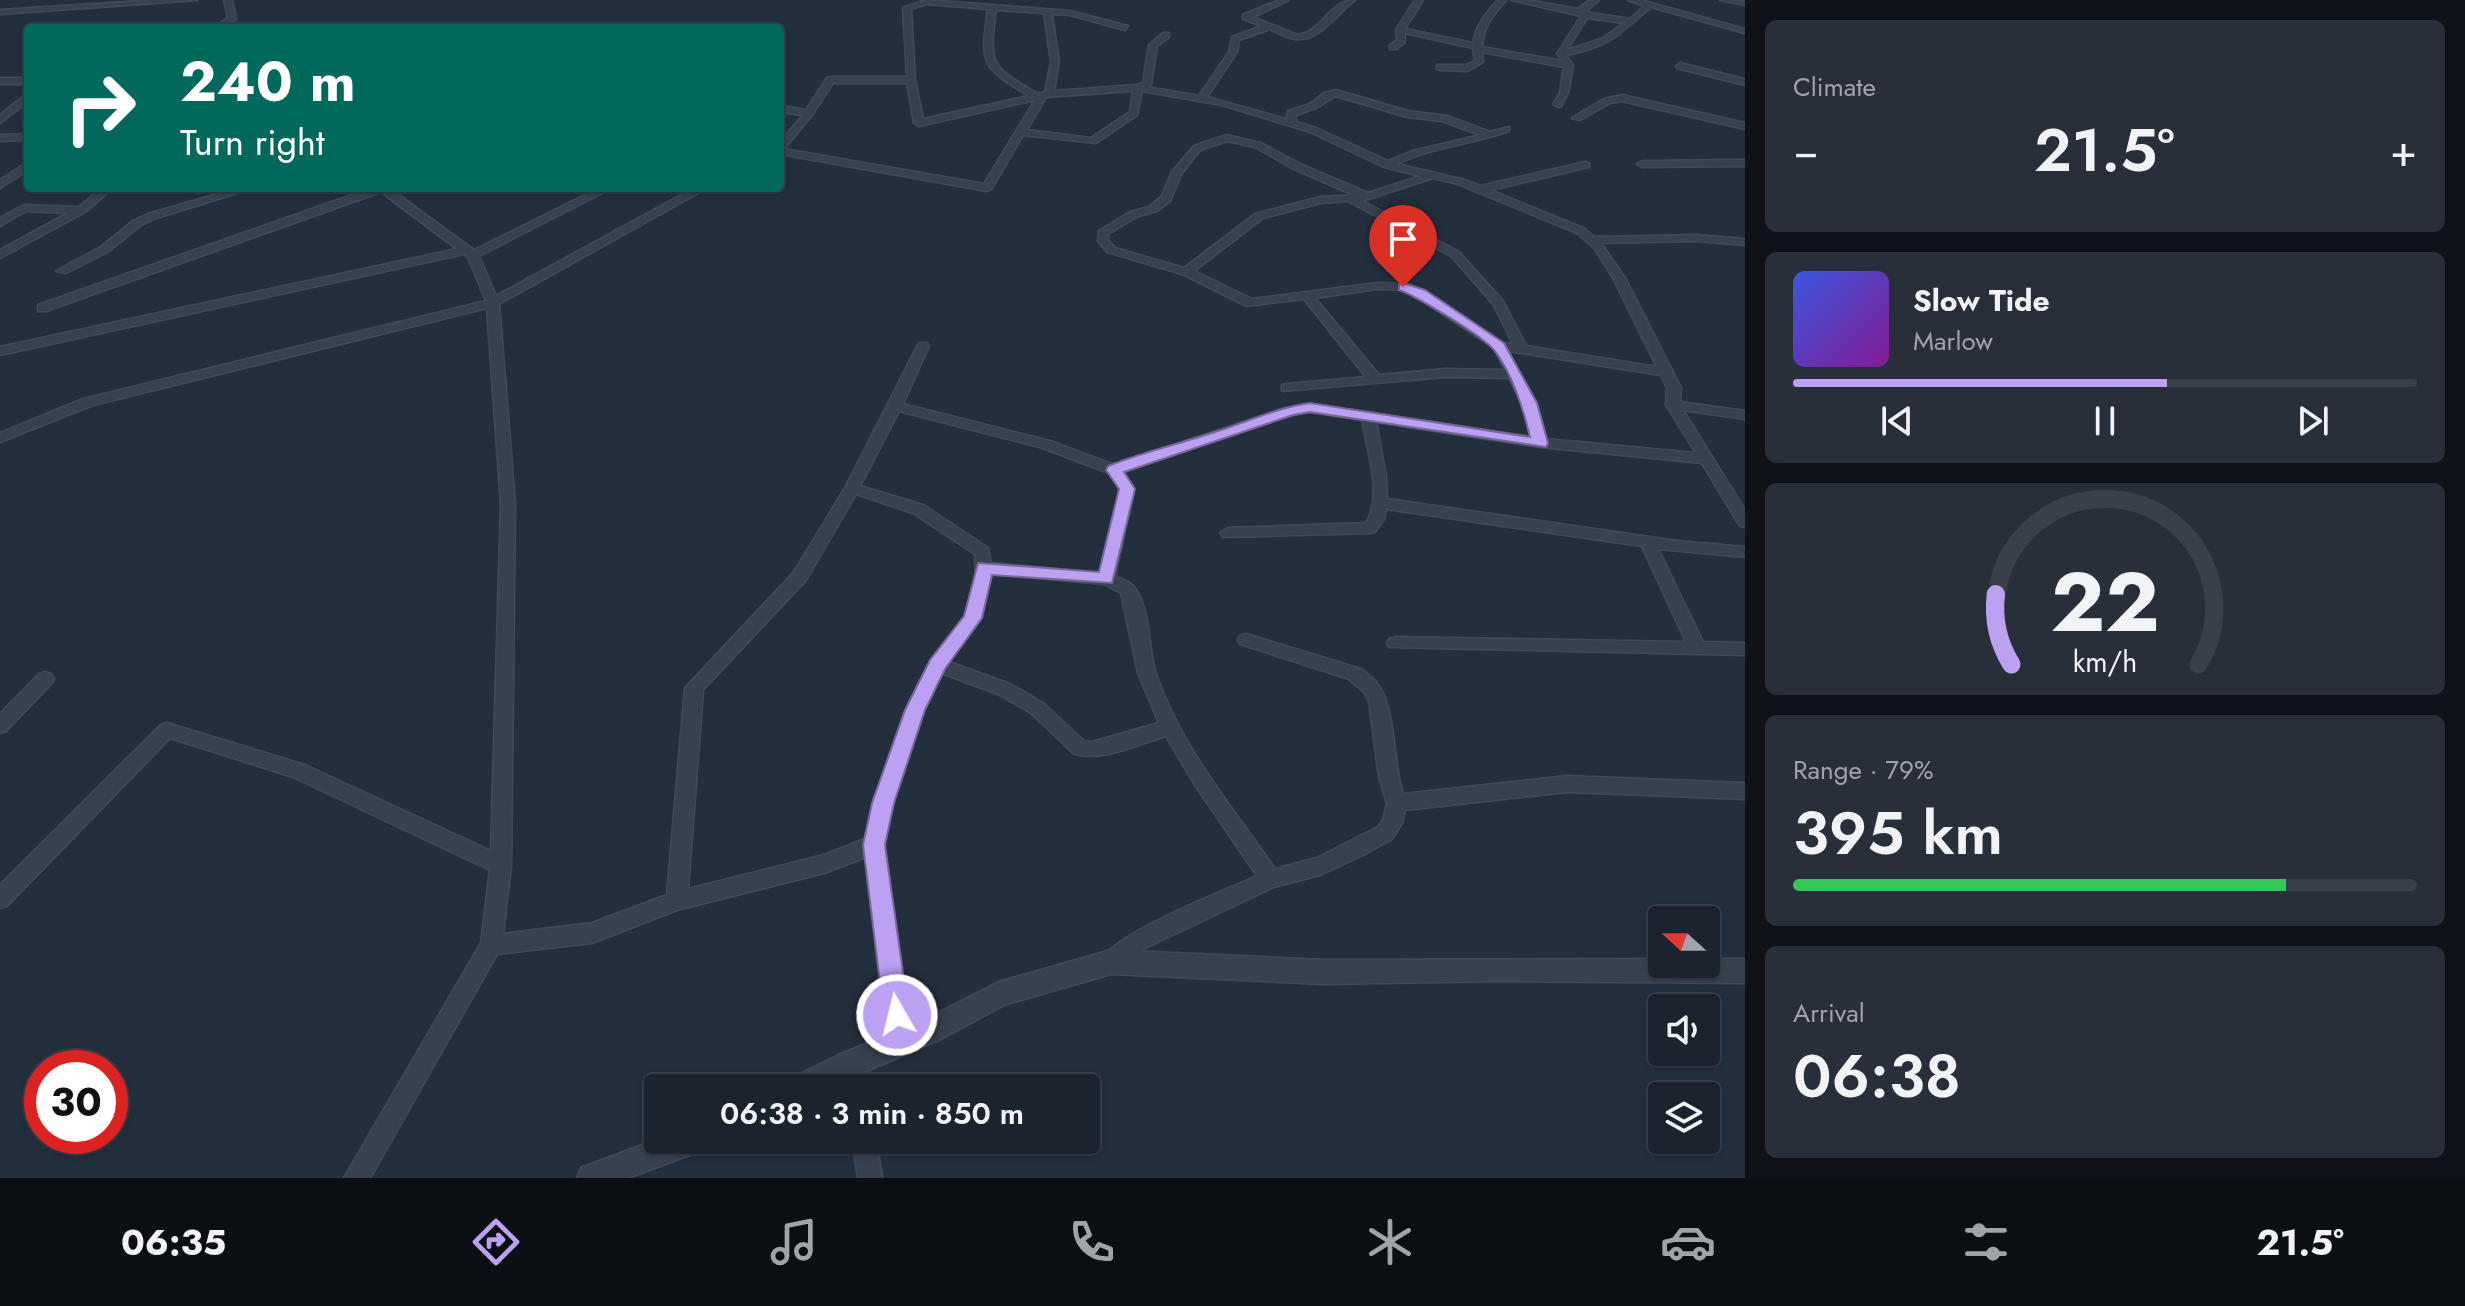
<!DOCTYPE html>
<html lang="en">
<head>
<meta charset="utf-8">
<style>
  :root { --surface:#1b232e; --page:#282f3a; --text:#f1f3f6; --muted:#a0a4aa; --line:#39404a; --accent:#bca0f2 }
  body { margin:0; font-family:Jost,sans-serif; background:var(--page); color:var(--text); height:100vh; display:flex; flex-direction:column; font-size:30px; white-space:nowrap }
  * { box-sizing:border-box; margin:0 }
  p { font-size:26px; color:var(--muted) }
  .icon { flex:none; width:44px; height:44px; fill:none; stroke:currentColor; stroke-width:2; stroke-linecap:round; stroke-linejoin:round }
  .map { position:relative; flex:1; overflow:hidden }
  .details { display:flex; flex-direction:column; gap:20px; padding:20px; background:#0f1319; width:720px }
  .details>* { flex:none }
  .guide { position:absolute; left:24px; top:24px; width:760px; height:168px; border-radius:8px; box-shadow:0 2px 6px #0004,0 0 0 2px var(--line); background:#00695c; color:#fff; overflow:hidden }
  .needle { width:52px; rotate:291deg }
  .fabs { position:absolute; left:1648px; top:906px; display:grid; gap:16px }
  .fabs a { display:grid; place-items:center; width:72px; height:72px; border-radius:8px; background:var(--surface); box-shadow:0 2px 6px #0004,0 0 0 2px var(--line); font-size:40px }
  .speed { position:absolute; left:24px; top:1050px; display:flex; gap:16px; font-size:40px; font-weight:700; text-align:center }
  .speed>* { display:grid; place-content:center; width:104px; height:104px; border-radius:50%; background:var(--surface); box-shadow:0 2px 6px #0004,0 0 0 2px var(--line); line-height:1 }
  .speed .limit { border:12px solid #d22; background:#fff; color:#111 }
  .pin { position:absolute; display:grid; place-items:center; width:68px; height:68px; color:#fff; margin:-82px -34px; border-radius:50% 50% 50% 0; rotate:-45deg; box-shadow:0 0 8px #0007 }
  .pin .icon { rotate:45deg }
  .me { position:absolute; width:88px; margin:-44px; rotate:352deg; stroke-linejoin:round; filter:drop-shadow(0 0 6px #0008) }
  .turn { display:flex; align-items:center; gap:28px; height:168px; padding:0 24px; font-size:36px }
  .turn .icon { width:104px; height:104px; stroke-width:2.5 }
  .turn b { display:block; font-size:56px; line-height:68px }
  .big { font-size:60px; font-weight:600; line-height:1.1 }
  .details .card { flex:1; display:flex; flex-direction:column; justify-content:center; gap:12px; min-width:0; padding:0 28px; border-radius:12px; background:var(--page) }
  .details .dial { align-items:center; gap:0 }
  .dial svg { height:208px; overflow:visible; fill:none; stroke:var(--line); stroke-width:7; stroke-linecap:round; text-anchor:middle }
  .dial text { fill:var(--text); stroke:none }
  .song { display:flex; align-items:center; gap:24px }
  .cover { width:96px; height:96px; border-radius:12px; background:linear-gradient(135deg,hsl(230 70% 55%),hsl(290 70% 35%)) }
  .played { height:8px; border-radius:4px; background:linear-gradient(90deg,var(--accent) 60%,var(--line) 60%) }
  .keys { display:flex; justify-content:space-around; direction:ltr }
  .heat { display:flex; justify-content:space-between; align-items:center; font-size:44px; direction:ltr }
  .charge { height:12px; border-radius:6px; background:linear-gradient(90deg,#34c759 79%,var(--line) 0) }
  .trip { position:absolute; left:644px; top:1074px; width:456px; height:80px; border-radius:8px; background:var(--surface); box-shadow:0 2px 6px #0004,0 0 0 2px var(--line); font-weight:600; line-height:80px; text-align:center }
  .tabs { display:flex; height:128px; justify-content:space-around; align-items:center; background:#0b0e12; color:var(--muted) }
  .tabs .icon { width:56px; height:56px }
  .tabs .on { color:var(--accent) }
  .tabs b { font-size:36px; color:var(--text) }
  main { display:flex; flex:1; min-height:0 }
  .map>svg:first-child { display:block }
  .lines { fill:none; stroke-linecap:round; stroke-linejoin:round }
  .minor-casing { stroke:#414a57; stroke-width:3 }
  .tertiary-casing { stroke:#414a57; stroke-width:3 }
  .minor { fill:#38414e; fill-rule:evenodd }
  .tertiary { fill:#38414e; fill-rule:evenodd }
  .route { fill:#bca0f2; stroke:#7a689d; stroke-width:2 }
</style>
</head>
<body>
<main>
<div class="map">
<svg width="1745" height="1178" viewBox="0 0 1745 1178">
  <rect width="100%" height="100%" fill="#242f3e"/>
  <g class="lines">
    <defs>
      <path id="minor" d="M156 0H197L0 14V10Z
        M224 0H232L236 19 223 28H213L228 18Z
        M926 0 1070 11 1128 26 1125 30 1070 15 1052 14 1059 62 1054 91 1136 85 1143 83 1149 45 1163 33H1169V37L1157 46 1151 84 1147 87 1199 96 1229 52 1232 37 1262 26 1243 19V15L1279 0H1289L1253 17 1297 35C1323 32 1329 0 1355 0 1338 12 1319 43 1295 39 1286 38 1277 32 1270 29L1239 40 1237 52 1207 97 1286 119 1288 111 1310 104 1324 93 1336 90 1408 111 1447 116 1490 132 1509 127V131C1473 144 1432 147 1397 164L1465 180 1480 186 1585 162 1589 163V167L1490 190 1585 229 1594 237 1696 235 1745 239V245L1696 241 1601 243 1625 278 1681 388 1680 402 1745 411V419L1683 410 1745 510V527L1740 526 1702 463 1540 447 1376 422 1386 476 1387 499 1677 541 1745 547V557L1658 549 1703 642 1745 643V655L1389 647 1387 643 1389 639 1395 637 1686 642 1642 546 1386 509 1384 519 1375 532 1370 533 1223 537 1220 533 1228 528 1366 523C1383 495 1367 450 1362 420L1310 412 1292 415 1123 472 1134 489 1115 576C1121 579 1131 582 1135 588 1152 613 1147 650 1157 677 1182 748 1232 807 1275 869L1317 858 1378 827 1383 820 1387 803 1379 777 1369 701 1364 692 1349 679 1240 644 1238 640 1240 636 1246 634 1361 669C1366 673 1372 677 1376 682 1397 707 1392 762 1403 794L1567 776 1745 783V799L1567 792 1405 810 1402 823 1392 839 1363 855 1320 875 1274 887 1141 950 1119 969 1111 972 1103 969 1100 962C1113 933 1224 891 1257 876L1195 785 1166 736C1138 744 1101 763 1073 753L1031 713 998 694 941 673 924 710 893 803 884 845 912 1044 909 1052 901 1055 893 1052 890 1044 866 857 824 873 677 910 592 943 497 954 370 1178H344L481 943 490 870 293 777 170 738 7 906 0 908V885L161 725 167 723 305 765 491 851 501 503 487 308 93 405 0 442V433L83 399 486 301 468 257 464 254 0 355V347L457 249 381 192 46 311H38V305L372 188H389L474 250 599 188H612L479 256 496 296 694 188H707L499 304 515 503 511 865 503 934 592 923 667 895 685 688 794 572 845 488 919 343H927L929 346 903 404 1050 441 1114 465 1285 408 1310 404 1532 437 1522 403 1509 378 1445 377 1282 391V385L1287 384 1366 377 1304 299 1246 306 1182 274 1107 252 1098 241 1099 231 1130 212 1149 207 1161 197 1172 172 1194 146 1226 135 1261 143 1300 164 1368 193 1421 176 1384 167 1310 132 1222 105 1142 91 1137 115 1096 143 1023 135 992 188 987 191 780 154V142L803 115 780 112V106L806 110 827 78 830 77H907L903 8ZM927 4 988 9C980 65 981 67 1029 96L923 119 915 80 911 9ZM996 10 1044 13 1051 62 1045 92 1038 94C991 66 988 66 996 10ZM833 83H907L914 123 919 126 1035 100 984 184 784 149 812 115ZM1133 91 1130 112 1091 138 1027 130 1046 97ZM1336 96 1407 117 1442 121 1480 135 1413 151 1388 161 1316 128 1296 122V115L1316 108ZM1227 141 1255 147 1292 168 1354 195 1321 197 1255 214 1184 268 1115 248 1108 240V234L1138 216 1157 211 1170 201 1182 173 1200 150ZM1433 178 1458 184 1577 233 1595 249 1613 278 1657 367 1526 346 1503 301 1459 252 1362 201ZM1348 201 1451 256 1494 305 1513 344 1503 343 1409 284 1377 283 1252 299 1194 271 1263 218 1321 203ZM1377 289 1406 290 1494 348 1505 370 1445 369 1379 375 1315 298ZM1508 351 1661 375 1667 388 1666 405 1696 453 1546 439 1536 403ZM899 411 1040 447 1109 473 1120 489 1100 573 991 563 988 548 923 505 860 486ZM856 494 913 513 975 554 976 579 965 616 931 660 906 710 873 803 865 839 824 855 688 889 703 690 806 580ZM992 574 1104 584 1121 593 1138 673 1159 723 1092 742 1084 741 1043 703 1010 684 949 662 981 618Z
        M1415 0H1423L1405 29 1473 43C1476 25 1486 13 1498 0H1506C1493 15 1483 27 1482 47L1562 61 1557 54 1581 16 1511 0H1527L1578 9 1590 0H1599L1585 12 1630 19 1644 6 1628 0H1641L1745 29V33L1651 7C1618 35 1611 46 1566 55L1573 65 1568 93 1561 106 1558 107 1553 104 1560 93 1564 67 1482 52 1483 62 1468 71 1440 70 1437 69V65H1466L1475 61 1473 48 1405 33 1404 43 1396 49H1390V45L1397 40 1396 30ZM1587 18 1625 23 1601 39 1567 50Z
        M1720 0 1745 1V5Z
        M1680 63 1745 79V85L1677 68 1676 66Z
        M0 78H28V84H0Z
        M28 93V101L0 123V115Z
        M1622 95 1745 123V129L1622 101 1610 103 1580 120 1572 118 1604 99Z
        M28 134V140L0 141V135Z
        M1745 160V166L1642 167 1637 164 1642 161Z
        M28 162V170L0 188V180Z
        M102 188H113L85 212 0 258V250L68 213 26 211 0 226V218L24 205 79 207Z
        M238 188H254L156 218 141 225 109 251 66 273 56 271 101 247 133 221 148 214Z
        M45 672 51 674 54 679 51 684 6 731 0 733V714L39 674Z
        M852 1051 860 1054 868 1088H844L841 1062 844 1054Z
        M852 1140H876L882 1178H858Z"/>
      <path id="tertiary" d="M1111 950 1323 960 1662 959V964H1706V959H1745V983L1501 981 1323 984 1111 974 1004 1005 939 1040 827 1088H786L790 1079 843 1053 922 1021 999 982Z
        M658 1139 706 1140 703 1150 628 1178H577L581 1168Z"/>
    </defs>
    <use href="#minor" class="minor-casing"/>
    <use href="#tertiary" class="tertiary-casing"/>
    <use href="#minor" class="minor"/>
    <use href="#tertiary" class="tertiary"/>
  </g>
  <path class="route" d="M1403 283 1425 290 1504 343 1537 403 1548 443 1546 447 1310 412 1293 415 1124 472 1135 489 1112 583 992 575 982 618 945 669 925 710 894 803 885 845 909 1015 905 1024 897 1028 888 1024 884 1015 863 845 872 803 905 710 930 660 964 616 978 563 1099 572 1119 489 1106 470 1108 466C1143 452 1179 444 1215 432 1247 422 1276 408 1310 403L1530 437C1523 408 1513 374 1494 350 1483 336 1416 296 1399 290V284Z"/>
</svg>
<div class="fabs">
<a><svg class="needle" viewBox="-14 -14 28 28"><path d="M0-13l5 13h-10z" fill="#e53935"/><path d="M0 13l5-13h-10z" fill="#a0a4aa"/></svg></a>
<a><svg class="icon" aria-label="sound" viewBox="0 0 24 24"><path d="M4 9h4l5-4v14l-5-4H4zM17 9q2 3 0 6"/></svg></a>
<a><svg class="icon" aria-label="layers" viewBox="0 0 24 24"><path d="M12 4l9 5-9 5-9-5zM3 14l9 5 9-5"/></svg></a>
</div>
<div class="speed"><div class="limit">30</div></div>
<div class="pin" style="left:1403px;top:287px;background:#d93025"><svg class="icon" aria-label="arrive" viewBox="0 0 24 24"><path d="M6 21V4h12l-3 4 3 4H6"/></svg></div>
<svg class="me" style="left:897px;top:1015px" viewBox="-20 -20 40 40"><circle r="17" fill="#bca0f2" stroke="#fff" stroke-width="3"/><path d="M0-11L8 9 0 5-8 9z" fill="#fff"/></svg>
<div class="trip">06:38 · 3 min · 850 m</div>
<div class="guide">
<div class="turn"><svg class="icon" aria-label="right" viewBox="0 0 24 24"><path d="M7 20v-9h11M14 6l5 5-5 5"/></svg><div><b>240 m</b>Turn right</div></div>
</div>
</div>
<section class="details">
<div class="card"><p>Climate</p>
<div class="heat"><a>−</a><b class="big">21.5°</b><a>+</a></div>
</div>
<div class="card">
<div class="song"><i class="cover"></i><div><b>Slow Tide</b><p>Marlow</p></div></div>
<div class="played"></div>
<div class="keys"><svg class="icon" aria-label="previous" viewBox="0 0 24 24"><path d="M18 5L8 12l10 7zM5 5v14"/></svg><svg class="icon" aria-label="pause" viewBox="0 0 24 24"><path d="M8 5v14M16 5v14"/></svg><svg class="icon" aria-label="next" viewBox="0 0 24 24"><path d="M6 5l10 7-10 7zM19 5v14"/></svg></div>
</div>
<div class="card dial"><svg viewBox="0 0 100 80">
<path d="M14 69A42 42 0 1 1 86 69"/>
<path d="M14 69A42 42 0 0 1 8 42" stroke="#bca0f2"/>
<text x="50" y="56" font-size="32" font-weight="700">22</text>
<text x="50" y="72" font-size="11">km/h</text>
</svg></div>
<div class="card"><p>Range · 79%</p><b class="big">395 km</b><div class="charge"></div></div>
<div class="card"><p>Arrival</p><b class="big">06:38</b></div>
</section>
</main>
<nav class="tabs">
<b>06:35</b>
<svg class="icon on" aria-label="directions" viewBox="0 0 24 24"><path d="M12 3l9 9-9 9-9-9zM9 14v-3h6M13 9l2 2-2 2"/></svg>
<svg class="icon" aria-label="music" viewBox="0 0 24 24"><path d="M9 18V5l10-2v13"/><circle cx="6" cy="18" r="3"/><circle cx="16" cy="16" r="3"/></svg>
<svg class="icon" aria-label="phone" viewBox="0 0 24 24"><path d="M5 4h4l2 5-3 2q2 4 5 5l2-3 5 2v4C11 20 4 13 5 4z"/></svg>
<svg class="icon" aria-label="climate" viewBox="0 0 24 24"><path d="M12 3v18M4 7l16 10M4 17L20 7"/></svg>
<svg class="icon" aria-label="car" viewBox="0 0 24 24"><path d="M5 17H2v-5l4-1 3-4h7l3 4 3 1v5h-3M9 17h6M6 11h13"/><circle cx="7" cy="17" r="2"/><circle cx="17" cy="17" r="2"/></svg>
<svg class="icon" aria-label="filters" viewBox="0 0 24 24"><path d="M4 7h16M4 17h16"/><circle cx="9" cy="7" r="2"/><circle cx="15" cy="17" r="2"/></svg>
<b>21.5°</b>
</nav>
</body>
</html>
